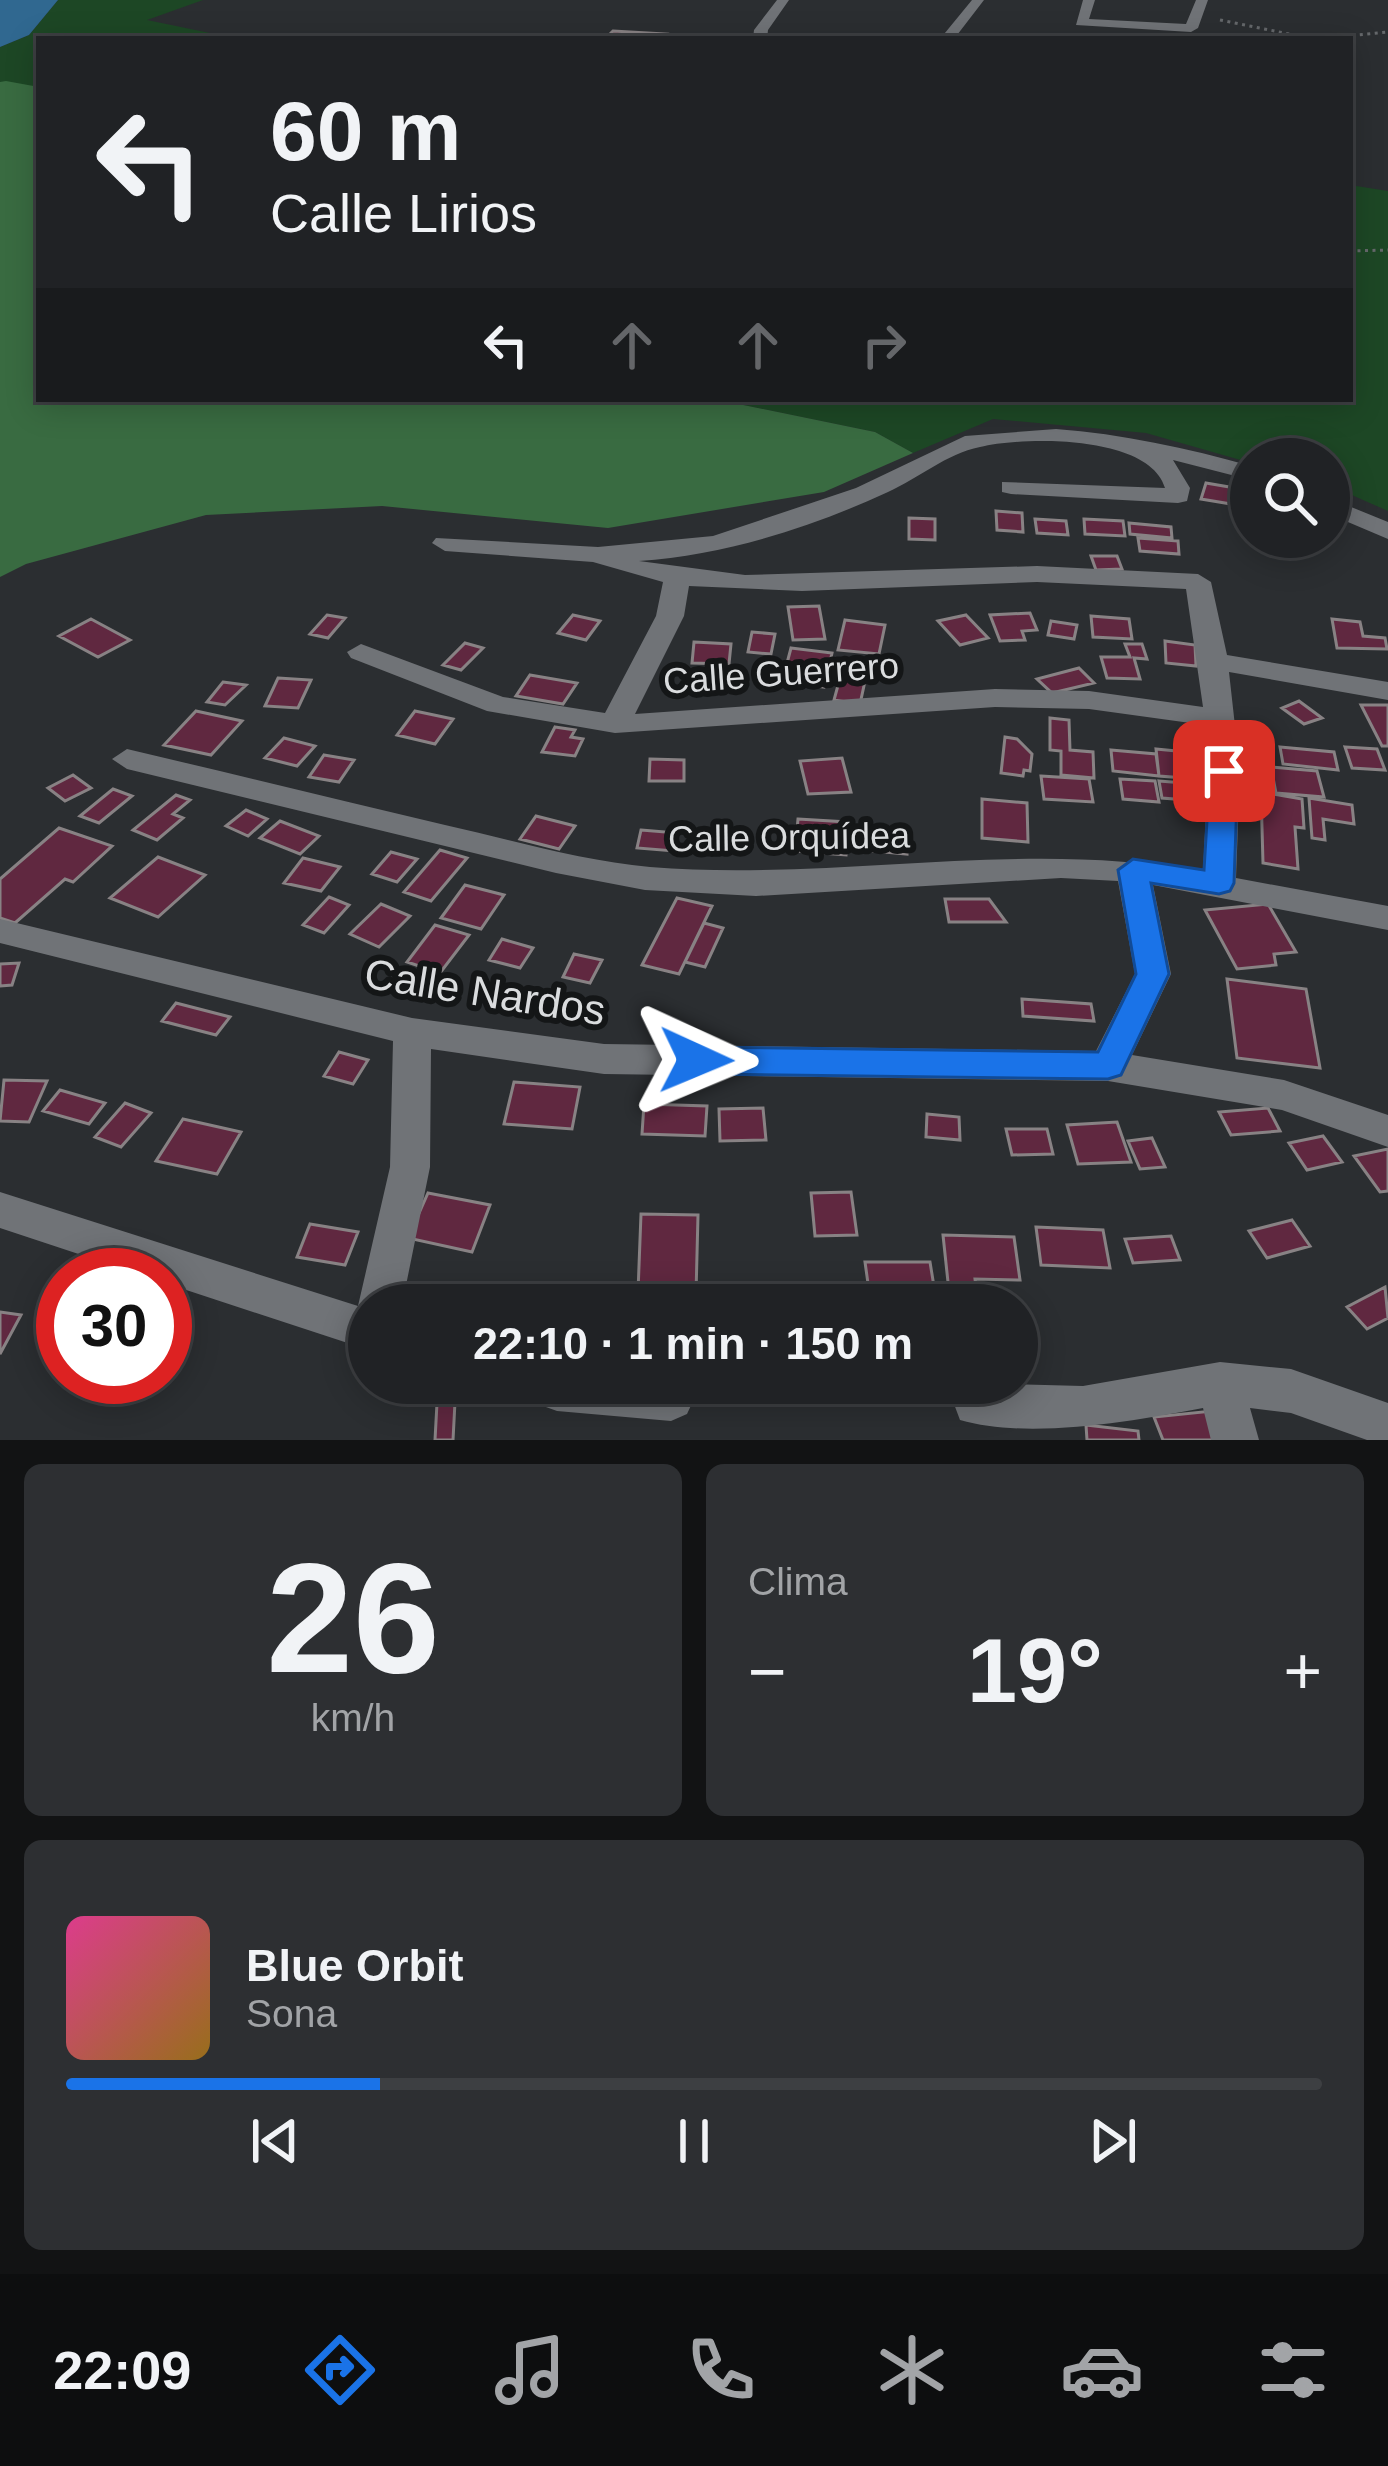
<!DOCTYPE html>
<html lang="es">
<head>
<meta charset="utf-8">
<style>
  :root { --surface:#202225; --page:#2d2f32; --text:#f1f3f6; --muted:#a2a4a7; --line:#3d3f42; --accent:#1a73e8 }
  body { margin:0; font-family:Arial,sans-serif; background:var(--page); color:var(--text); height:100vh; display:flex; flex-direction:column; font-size:45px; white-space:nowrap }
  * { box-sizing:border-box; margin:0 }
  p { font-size:39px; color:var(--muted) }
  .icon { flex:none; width:66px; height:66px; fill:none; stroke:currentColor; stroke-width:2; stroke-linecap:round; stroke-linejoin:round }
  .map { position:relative; height:1440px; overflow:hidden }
  .details { display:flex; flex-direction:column; gap:24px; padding:24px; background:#121314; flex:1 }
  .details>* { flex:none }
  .guide { position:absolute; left:36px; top:36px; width:1317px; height:366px; border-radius:0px; box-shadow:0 6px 30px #0003,0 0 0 3px var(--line); background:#202225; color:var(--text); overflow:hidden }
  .controls { position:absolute; left:1230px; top:438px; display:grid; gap:24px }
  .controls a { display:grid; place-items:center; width:120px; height:120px; border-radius:50%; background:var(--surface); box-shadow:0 6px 30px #0003,0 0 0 3px var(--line); font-size:60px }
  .speed { position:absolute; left:36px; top:1248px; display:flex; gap:24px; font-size:60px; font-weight:700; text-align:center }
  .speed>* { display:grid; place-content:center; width:156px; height:156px; border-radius:50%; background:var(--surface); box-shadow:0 6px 30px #0003,0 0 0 3px var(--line); line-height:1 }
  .speed .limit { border:18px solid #d22; background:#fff; color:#111 }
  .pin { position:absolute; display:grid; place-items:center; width:102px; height:102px; color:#fff; margin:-51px; border-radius:24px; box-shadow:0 6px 18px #0006 }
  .me { position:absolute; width:132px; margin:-66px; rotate:91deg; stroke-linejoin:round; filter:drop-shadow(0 0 9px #0008) }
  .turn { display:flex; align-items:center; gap:42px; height:252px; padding:0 36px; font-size:54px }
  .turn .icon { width:156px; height:156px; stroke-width:2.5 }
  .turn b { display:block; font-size:84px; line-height:102px }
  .lanes { display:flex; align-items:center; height:114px; padding:0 36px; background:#0003; justify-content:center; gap:60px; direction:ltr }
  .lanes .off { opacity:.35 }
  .big { font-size:90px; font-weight:700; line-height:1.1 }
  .details .card { flex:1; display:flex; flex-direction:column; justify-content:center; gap:18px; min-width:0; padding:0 42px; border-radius:18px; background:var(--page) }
  .details .dial { align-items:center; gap:0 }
  .dial b { font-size:156px; line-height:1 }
  .song { display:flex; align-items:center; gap:36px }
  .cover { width:144px; height:144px; border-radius:18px; background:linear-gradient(135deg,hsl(330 70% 55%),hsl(40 70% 35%)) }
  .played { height:12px; border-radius:6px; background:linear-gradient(90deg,var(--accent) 25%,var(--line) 25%) }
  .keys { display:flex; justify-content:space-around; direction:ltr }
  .heat { display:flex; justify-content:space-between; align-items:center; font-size:66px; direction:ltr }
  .details .tiles { flex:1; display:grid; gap:24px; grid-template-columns:1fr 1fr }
  .card:last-child { grid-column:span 2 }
  .trip { position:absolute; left:348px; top:1284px; width:690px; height:120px; border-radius:60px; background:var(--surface); box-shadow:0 6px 30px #0003,0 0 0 3px var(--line); font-weight:700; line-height:120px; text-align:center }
  .tabs { display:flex; height:192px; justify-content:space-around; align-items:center; background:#0d0e0f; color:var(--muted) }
  .tabs .icon { width:84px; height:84px }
  .tabs .active { color:var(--accent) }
  .tabs b { font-size:54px; color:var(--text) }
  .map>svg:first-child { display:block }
  .green { fill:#1d4725 }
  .forest { fill:#396b41 }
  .water { fill:#306890 }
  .building { fill:#602840; stroke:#888284; stroke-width:3 }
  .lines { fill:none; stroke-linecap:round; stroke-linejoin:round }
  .path { stroke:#65686b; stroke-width:3; stroke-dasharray:3 4.5; stroke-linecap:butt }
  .street { fill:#707377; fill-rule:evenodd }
  .route { fill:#1a73e8; stroke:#114b97; stroke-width:3 }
  .labels { text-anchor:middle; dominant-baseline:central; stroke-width:12; stroke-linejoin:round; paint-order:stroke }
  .street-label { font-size:36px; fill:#dadcde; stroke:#141617 }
  .near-street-label { font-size:42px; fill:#dadcde; stroke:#141617 }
</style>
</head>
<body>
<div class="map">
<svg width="1388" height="1440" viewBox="0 0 1388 1440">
  <rect width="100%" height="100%" fill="#2b2e31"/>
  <path class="green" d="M58 0H203L147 20 239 39H39V87L0 82V47L29 35Z
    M1350 185 1388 191V511L1329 485V459H1251V463L1146 433 993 419 913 453 875 432 714 399H1350Z"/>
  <path class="forest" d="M6 81 39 87V399H714L875 432 913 453 824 492 608 528 382 506 206 515 26 564 0 577V82Z"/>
  <path class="water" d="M0 0H58L29 35 0 47Z"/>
  <path class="building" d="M613 31 666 34 661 39H605Z
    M1206 483 1241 489 1237 505 1201 499Z
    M996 511 1022 513 1023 532 997 530Z
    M909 518 935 519V540L909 539Z
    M1035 519 1066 521 1068 535 1037 533Z
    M1084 519 1123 521 1125 536 1085 534Z
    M1129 523 1171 527 1172 538 1130 534Z
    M1138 538 1178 541 1179 554 1140 551Z
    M1091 556H1117L1122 569 1096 570Z
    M819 606 825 639 793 640 788 607Z
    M1030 613 1037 630 1022 631 1025 640 1000 641 990 615Z
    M327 615 345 618 328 638 310 634Z
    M573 615 600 621 586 640 558 633Z
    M966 615 988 638 960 645 938 621Z
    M1091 616 1129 619 1132 639 1093 637Z
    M91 619 130 640 98 657 59 636Z
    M1332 619 1360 622 1363 636 1385 638 1387 649 1337 648Z
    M845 620 885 625 879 654 838 650Z
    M1051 621 1077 625 1074 639 1048 635Z
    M752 632 775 634 771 654 748 652Z
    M1165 641 1195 645 1196 666 1166 663Z
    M694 642 731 644 729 664 692 663Z
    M465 643 483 648 461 670 443 665Z
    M1125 644H1142L1147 659 1134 658 1140 679 1107 678 1101 657H1130Z
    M791 648 832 653 824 687 782 682Z
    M1079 668 1094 683 1052 693 1037 679Z
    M530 675 577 683 563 704 516 696Z
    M278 678 311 680 298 708 265 706Z
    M840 678 865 681 860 704 834 700Z
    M223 682 246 685 225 705 207 702Z
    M1299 701 1322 718 1304 724 1282 708Z
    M1361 705H1388V746H1382Z
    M196 711 242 721 211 755 164 745Z
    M415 711 453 719 435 744 397 735Z
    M1050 718 1069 720 1070 750 1093 752 1094 778 1061 775V751L1050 750Z
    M555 727 575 730 571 737 583 739 575 756 542 752Z
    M1005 737 1017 739 1032 754 1030 771 1024 770 1023 776 1001 773Z
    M284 738 315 746 297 766 265 758Z
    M1280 747 1334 752 1338 770 1283 764Z
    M1345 747 1377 749 1385 770 1352 768Z
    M1156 749 1207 754 1212 780 1159 776Z
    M1111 750 1156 754 1159 776 1113 771Z
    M324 755 354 760 339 782 309 777Z
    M842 758 851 792 808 794 800 761Z
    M650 759 684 760V781H649Z
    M1271 767 1317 771 1324 797 1276 793Z
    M73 775 91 788 65 801 48 788Z
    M1041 776 1089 779 1093 802 1044 799Z
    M1120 779 1155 781 1159 802 1123 799Z
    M1159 781 1209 785 1213 802 1162 798Z
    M113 789 132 796 99 823 80 816Z
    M1261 792 1302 799 1304 828 1295 827 1298 869 1263 863Z
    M176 795 190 800 173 814 183 818 157 840 133 830Z
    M1309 798 1352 805 1354 824 1323 819 1325 840 1312 838Z
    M982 799 1027 803 1028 842 982 838Z
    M246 810 267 819 248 836 226 826Z
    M536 816 575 826 559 849 520 839Z
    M798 819 847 822 846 855 795 851Z
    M280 821 319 836 300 854 260 838Z
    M862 825 907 829V854L861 850Z
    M59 828 112 846 73 882 65 879 15 923 0 918V879Z
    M641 830 678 833 674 851 637 848Z
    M440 850 467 858 431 901 404 892Z
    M391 852 417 859 397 882 372 874Z
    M158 857 205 875 158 917 110 898Z
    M303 858 340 867 321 891 284 883Z
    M465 885 504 895 481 929 441 918Z
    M329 897 349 905 324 933 303 925Z
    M677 898 712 906 679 974 642 965Z
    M945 899H989L1006 922H949Z
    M381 904 410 916 379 947 350 934Z
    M1268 904 1296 952 1274 954 1276 965 1237 969 1205 910Z
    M704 923 723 928 705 967 685 962Z
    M435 925 469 935 440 973 407 962Z
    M502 939 533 948 520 968 489 960Z
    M574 954 602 960 590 983 563 977Z
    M19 963 12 985 0 986V964Z
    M1227 979 1306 989 1320 1068 1237 1058Z
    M1022 999 1091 1004 1094 1021 1023 1016Z
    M176 1003 230 1017 216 1035 162 1021Z
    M339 1052 368 1060 353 1084 324 1076Z
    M4 1080 47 1081 29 1122 0 1121Z
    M514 1082 580 1087 572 1129 504 1124Z
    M60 1090 105 1103 89 1124 43 1111Z
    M125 1103 151 1113 121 1147 95 1137Z
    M644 1104 707 1106 705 1136 642 1134Z
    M763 1108 766 1140 720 1141 719 1109Z
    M1268 1108 1280 1131 1231 1135 1219 1112Z
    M927 1114 959 1117 960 1140 926 1137Z
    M183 1119 241 1132 217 1174 156 1161Z
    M1117 1122 1131 1162 1078 1164 1067 1125Z
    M1006 1129H1047L1053 1154 1012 1155Z
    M1323 1136 1342 1162 1307 1170 1289 1143Z
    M1152 1138 1165 1167 1140 1169 1128 1141Z
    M1388 1149V1191L1380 1192 1354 1156Z
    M851 1192 857 1235 815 1236 811 1193Z
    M428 1193 490 1205 472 1252 408 1238Z
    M641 1214 698 1215 696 1294 638 1292Z
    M1292 1220 1310 1246 1267 1258 1249 1231Z
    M310 1224 358 1232 345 1265 297 1257Z
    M1036 1227 1103 1230 1110 1268 1041 1265Z
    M943 1235 1014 1237 1020 1280 975 1279 978 1302 950 1301Z
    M1171 1236 1180 1260 1133 1263 1125 1239Z
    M865 1262H930L937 1305H871Z
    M1385 1287 1388 1318 1367 1329 1347 1307Z
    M0 1312 21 1315 0 1354Z
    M455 1402 453 1440H435L437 1403Z
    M1212 1411 1222 1440H1163L1154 1417Z
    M1086 1425 1138 1431 1139 1440H1087Z"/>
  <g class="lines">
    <path class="path" d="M1220 20 1314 39
      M1315 39 1388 32
      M1350 251 1388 250"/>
    <path class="street" d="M777 0H789L768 30 767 39H753L754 30Z
      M972 0H984L954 39H940Z
      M1083 0H1095L1089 19 1186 24 1196 0H1208L1198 28 1191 32 1076 25Z
      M1056 429C1122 434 1187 448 1251 466V480L1173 460 1190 488 1187 501 1178 503 1011 494 1002 492V482L1165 488C1150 435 1025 436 980 447 946 454 919 478 888 492 810 528 725 555 639 561L745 575 1037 566 1198 574 1211 582 1227 655 1388 682V700L1229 672 1240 771 1236 878 1388 906V930L1153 885 1171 974 1132 1055 1284 1080 1388 1115V1147L1282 1110 1108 1081 604 1074 431 1049 430 1167 402 1305H369V1350L165 1283V1275H142L0 1228V1192L358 1306 390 1167 393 1041 0 943V919L412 1018 604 1044 1096 1051 1135 974 1118 881 1061 878 756 896 645 890 556 873 127 769 112 759 127 749C233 774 339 800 445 825 512 840 581 861 650 867 835 882 1020 838 1203 872L1208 771 1205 725 1089 709 995 707 615 733 487 711 351 658 347 652 361 644 503 697 605 713 656 616 663 582 593 562 445 551 432 543 436 538 598 547 713 536 856 488 965 436ZM1037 582 1186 589 1203 707 1089 691 995 689 635 714 684 616 689 586 802 591Z
      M1329 498 1388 522V539L1329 514Z
      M1220 1362 1291 1369 1388 1403V1440H1367L1291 1413 1250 1408 1259 1440H1211L1203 1408C1133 1421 1029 1440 960 1420L954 1404 960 1388 975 1383 1083 1386Z
      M514 1383H686L694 1399 687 1414 671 1421 557 1411 521 1398Z"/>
  </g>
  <path class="route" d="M1224 762 1238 771 1234 883 1230 891 1219 894 1151 883 1169 974 1121 1075 1108 1079 696 1074 684 1070 679 1060 684 1051 696 1047 1098 1052 1136 974 1118 870 1133 859 1204 870 1210 771Z"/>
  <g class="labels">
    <g class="street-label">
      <text transform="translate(781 673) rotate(-4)">Calle Guerrero</text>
      <text transform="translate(789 837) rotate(-1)">Calle Orquídea</text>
    </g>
    <g class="near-street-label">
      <text transform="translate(485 992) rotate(9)">Calle Nardos</text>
    </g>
  </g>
</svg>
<div class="controls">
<a><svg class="icon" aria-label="search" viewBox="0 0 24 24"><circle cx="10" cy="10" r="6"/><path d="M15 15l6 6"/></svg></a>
</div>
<div class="speed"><div class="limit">30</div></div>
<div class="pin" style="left:1224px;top:771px;background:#d93025"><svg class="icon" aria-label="arrive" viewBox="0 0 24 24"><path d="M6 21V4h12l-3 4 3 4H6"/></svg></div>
<svg class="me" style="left:696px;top:1060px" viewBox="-20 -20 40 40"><path d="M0-17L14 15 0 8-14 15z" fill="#1a73e8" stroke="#fff" stroke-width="4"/></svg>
<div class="trip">22:10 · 1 min · 150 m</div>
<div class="guide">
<div class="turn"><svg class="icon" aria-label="left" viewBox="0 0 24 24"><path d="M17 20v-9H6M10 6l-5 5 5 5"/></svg><div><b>60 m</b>Calle Lirios</div></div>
<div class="lanes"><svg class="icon" aria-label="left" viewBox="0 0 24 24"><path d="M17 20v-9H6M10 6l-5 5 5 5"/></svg><svg class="icon off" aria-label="ahead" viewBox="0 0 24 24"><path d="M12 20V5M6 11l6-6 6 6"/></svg><svg class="icon off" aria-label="ahead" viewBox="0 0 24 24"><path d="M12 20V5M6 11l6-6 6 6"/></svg><svg class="icon off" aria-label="right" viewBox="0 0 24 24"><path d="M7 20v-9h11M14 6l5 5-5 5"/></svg></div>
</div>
</div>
<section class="details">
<div class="tiles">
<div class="card dial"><b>26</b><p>km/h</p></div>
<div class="card"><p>Clima</p>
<div class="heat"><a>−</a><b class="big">19°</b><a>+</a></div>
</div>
<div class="card">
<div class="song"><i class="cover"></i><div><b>Blue Orbit</b><p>Sona</p></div></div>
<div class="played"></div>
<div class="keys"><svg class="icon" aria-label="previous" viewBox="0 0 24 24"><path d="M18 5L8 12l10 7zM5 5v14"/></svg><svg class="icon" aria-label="pause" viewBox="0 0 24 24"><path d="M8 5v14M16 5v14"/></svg><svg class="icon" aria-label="next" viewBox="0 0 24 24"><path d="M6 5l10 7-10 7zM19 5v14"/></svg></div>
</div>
</div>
</section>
<nav class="tabs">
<b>22:09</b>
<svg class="icon active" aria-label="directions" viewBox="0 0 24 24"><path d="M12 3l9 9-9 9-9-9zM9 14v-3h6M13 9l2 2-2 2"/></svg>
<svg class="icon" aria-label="music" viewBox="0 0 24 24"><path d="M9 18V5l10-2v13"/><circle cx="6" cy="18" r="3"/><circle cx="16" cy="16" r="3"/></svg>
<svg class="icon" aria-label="phone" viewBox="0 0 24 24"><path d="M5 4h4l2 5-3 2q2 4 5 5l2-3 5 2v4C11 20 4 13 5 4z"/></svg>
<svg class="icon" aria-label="climate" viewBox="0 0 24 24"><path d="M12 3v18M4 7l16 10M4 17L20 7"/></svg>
<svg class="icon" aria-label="car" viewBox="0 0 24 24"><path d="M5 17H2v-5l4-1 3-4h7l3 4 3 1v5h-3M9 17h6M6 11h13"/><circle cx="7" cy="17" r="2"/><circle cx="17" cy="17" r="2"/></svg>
<svg class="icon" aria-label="filters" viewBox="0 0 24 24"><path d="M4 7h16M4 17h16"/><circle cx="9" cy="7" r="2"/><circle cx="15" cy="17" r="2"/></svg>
</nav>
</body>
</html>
